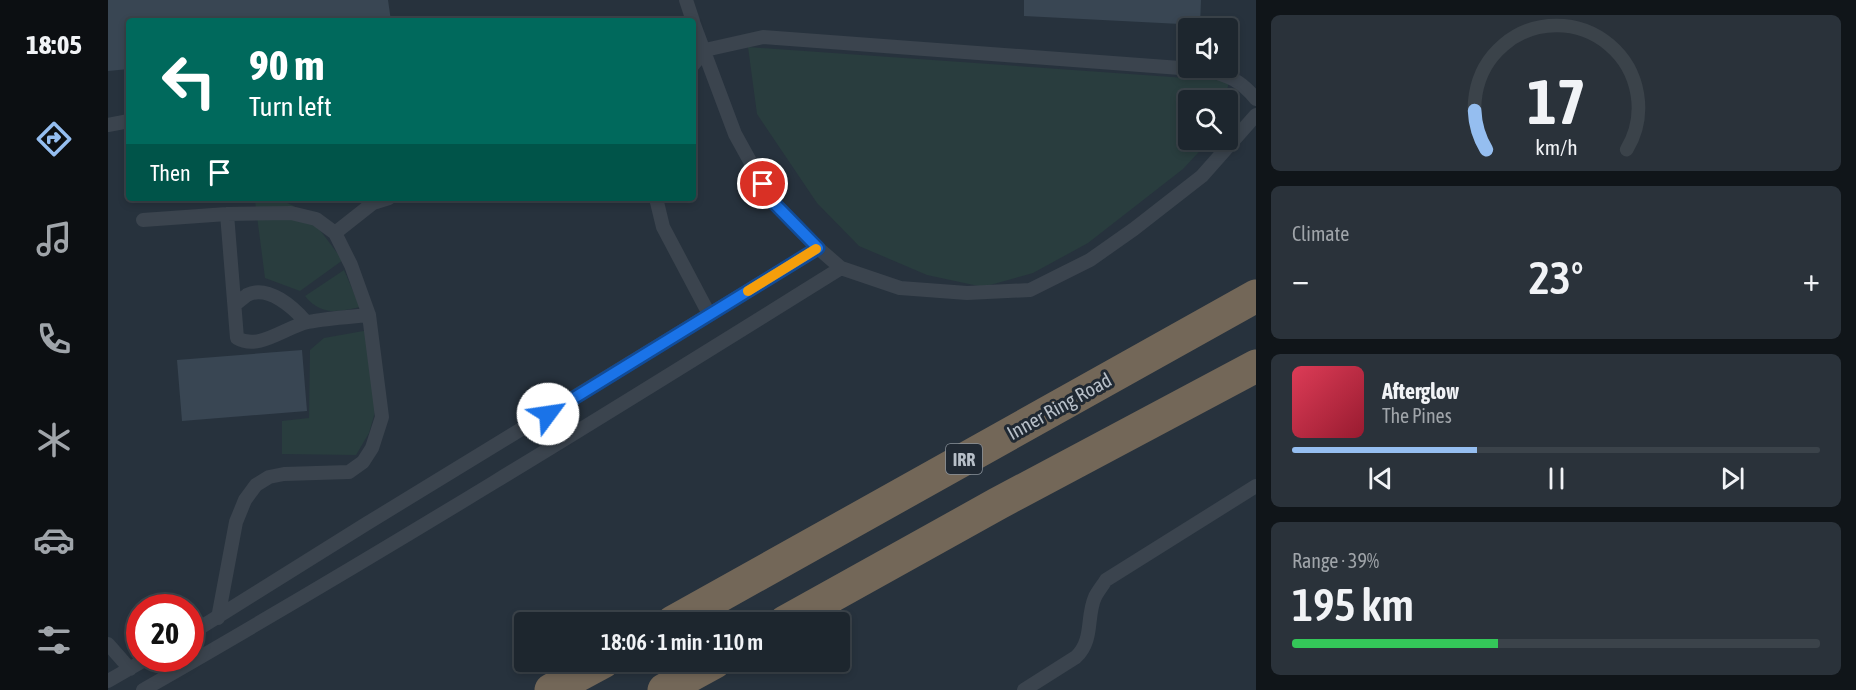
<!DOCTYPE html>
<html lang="en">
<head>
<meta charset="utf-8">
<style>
  :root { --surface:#1d262e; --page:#2a323a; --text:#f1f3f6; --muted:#a0a5aa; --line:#3b434a; --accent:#95bef0 }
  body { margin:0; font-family:"Asap Condensed",sans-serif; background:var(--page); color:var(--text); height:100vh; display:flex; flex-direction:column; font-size:22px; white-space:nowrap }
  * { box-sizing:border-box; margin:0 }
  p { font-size:20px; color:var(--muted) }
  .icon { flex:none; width:33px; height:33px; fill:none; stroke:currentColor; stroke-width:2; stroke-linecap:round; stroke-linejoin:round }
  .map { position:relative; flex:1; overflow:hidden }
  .panel { display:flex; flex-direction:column; gap:15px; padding:15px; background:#101519; width:600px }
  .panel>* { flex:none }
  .top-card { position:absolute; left:18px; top:18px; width:570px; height:183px; border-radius:6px; box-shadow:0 3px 9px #0003,0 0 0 2px var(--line); background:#00695c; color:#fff; overflow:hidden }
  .buttons { position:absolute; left:1070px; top:18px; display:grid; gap:12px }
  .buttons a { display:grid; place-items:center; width:60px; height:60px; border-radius:6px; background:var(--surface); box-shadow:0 3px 9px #0003,0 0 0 2px var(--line); font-size:30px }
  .speed { position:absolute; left:18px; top:594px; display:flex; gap:12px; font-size:30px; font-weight:700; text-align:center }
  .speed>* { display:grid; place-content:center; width:78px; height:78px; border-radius:50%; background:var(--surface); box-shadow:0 3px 9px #0003,0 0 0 2px var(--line); line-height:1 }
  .speed .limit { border:9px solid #d22; background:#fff; color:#111 }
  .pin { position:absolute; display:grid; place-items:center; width:51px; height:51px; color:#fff; margin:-26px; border:3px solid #fff; border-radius:50%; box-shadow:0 2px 6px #0007 }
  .me { position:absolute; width:66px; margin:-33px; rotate:59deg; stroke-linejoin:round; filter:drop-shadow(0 0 4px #0008) }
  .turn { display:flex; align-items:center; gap:21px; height:126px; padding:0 24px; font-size:27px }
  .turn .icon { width:78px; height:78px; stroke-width:2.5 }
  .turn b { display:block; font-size:42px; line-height:51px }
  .then { display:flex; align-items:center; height:57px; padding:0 24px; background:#0003; gap:12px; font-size:22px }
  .big { font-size:45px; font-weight:600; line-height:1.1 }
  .panel .tile { flex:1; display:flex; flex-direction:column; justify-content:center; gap:9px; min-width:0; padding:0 21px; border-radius:9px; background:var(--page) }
  .panel .dial { align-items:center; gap:0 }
  .dial svg { height:156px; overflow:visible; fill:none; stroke:var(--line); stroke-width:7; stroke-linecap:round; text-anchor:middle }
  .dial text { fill:var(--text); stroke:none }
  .song { display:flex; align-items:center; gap:18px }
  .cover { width:72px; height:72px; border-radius:9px; background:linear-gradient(135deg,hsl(350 70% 55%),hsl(350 70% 35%)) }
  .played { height:6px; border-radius:3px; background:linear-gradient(90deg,var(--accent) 35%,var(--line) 35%) }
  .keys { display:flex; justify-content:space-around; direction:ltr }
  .heat { display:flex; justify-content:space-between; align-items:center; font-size:33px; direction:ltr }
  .charge { height:9px; border-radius:4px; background:linear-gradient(90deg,#34c759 39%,var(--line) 0) }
  .trip { position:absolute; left:406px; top:612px; width:336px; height:60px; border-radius:6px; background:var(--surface); box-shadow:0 3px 9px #0003,0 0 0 2px var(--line); font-weight:600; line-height:60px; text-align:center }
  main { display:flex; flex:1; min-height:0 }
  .tabs { display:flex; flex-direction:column; width:108px; justify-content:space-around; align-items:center; background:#0c0f12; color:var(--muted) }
  .tabs .icon { width:42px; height:42px }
  .tabs .active { color:var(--accent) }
  .tabs b { font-size:27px; color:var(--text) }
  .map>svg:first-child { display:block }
  .green { fill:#293d3e }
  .building { fill:#394653 }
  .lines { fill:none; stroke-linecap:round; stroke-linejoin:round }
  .lane { stroke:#3b444e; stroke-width:14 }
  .highway { stroke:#736758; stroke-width:33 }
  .route-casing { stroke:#114b97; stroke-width:15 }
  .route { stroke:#1a73e8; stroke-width:10 }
  .slow { stroke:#f59e0b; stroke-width:10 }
  .labels { text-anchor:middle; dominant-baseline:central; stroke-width:6; stroke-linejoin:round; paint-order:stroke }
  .shield { fill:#202933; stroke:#8a929b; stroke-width:1.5 }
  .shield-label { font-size:18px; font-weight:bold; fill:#b7bfc8 }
  .street-label { font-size:20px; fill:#b7bfc8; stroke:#202933 }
</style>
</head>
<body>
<main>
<nav class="tabs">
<b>18:05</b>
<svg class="icon active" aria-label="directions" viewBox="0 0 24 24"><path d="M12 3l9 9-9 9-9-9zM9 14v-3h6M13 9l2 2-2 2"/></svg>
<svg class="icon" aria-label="music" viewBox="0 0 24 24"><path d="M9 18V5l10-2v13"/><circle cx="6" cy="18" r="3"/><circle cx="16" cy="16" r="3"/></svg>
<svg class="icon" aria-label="phone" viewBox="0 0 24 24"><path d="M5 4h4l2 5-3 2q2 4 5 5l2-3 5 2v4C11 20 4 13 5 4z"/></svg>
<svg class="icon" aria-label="climate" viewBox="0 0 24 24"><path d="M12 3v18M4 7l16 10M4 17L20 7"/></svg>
<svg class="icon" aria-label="car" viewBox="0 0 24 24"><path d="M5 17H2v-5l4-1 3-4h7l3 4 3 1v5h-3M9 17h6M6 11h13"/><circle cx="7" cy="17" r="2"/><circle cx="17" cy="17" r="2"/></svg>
<svg class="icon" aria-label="filters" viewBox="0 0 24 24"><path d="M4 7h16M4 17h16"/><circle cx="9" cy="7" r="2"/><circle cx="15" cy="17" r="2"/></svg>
</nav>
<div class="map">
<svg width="1148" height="690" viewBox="0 0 1148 690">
  <rect width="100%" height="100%" fill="#27323d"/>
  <path class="green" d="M640 47 1121 81 1117 100H1080V140H1102L1075 169 980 243 925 273 875 287 819 275 751 246 709 203 649 114Z
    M154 198C196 198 211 231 235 260L192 291 157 278 147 201Z
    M236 270 252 307C230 312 213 316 197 296Z
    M261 330 272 395 261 433 248 455 174 454V421L201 418 202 350 216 338Z"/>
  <path class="building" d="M0 0H280L283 21H21V69L0 71Z
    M916 0H1093L1092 25 916 16Z
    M194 350 199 411 74 421 69 360Z"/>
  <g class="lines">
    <path class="lane" d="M578 0 585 21
      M585 22 627 134 664 201 710 248 733 268 792 288 859 293 922 290 982 260 1026 229 1094 176 1148 115
      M585 65 597 50 655 37 1099 70C1122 76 1133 81 1148 99
      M0 125 21 121
      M548 198 555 227 601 314
      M119 214 129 338C151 351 177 327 200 322 220 318 241 317 261 315
      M35 220 119 214 183 213 208 219 227 233 243 265 261 315 274 417 264 448 255 462 241 472 176 474 161 477 148 485 137 500 128 522 110 618
      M227 233 265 203 281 198
      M127 304C131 302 135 298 139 295 160 284 186 308 198 322
      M82 634 258 524 710 248
      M0 644 22 669
      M0 681 40 658
      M35 690C271 555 502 412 733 268
      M916 690 968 657C986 640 978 617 987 597 990 591 995 585 998 580L1148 486"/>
    <path class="highway" d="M565 622 1148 296
      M677 622 889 504 1148 366
      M443 690 495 662
      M556 690 607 662"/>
  </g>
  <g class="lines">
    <defs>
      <path id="route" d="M440 414 710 248 664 201 655 184"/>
    </defs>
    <use href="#route" class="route-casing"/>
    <use href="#route" class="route"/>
    <path class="slow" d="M640 291 708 249"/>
  </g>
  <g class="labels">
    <rect class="shield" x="838" y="444" width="36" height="30" rx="4.5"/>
    <g class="shield-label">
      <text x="856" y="459">IRR</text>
    </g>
    <g class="street-label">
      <text transform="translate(951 406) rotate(-29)">Inner Ring Road</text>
    </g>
  </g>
</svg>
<div class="buttons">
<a><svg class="icon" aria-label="sound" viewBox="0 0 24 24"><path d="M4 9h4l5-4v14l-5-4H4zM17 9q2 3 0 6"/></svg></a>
<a><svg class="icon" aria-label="search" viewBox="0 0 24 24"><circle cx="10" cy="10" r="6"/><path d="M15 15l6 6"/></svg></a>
</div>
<div class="speed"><div class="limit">20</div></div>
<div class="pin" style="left:655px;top:184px;background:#d93025"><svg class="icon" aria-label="arrive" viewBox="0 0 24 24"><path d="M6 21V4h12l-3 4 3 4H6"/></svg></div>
<svg class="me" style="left:440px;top:414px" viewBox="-20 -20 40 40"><circle r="19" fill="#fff"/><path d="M0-13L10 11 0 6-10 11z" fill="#1a73e8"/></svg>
<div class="trip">18:06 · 1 min · 110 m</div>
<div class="top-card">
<div class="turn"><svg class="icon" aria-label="left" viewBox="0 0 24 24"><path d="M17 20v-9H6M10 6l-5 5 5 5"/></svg><div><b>90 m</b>Turn left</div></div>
<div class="then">Then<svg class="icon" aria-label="arrive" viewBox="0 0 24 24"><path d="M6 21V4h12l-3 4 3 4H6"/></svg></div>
</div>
</div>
<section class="panel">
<div class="tile dial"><svg viewBox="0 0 100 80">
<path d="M14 69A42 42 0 1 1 86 69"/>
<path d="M14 69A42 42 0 0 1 8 49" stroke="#95bef0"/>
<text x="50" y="56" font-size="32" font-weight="700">17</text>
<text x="50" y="72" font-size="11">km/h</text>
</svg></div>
<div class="tile"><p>Climate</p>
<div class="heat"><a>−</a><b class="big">23°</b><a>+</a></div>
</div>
<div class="tile">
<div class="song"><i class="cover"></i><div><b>Afterglow</b><p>The Pines</p></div></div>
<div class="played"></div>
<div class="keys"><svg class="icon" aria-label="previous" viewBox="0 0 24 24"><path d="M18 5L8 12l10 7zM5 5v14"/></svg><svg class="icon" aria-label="pause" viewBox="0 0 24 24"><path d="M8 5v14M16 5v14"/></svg><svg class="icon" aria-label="next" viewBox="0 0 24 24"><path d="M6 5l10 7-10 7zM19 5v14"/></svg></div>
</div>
<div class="tile"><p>Range · 39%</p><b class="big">195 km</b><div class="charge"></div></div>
</section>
</main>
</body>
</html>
